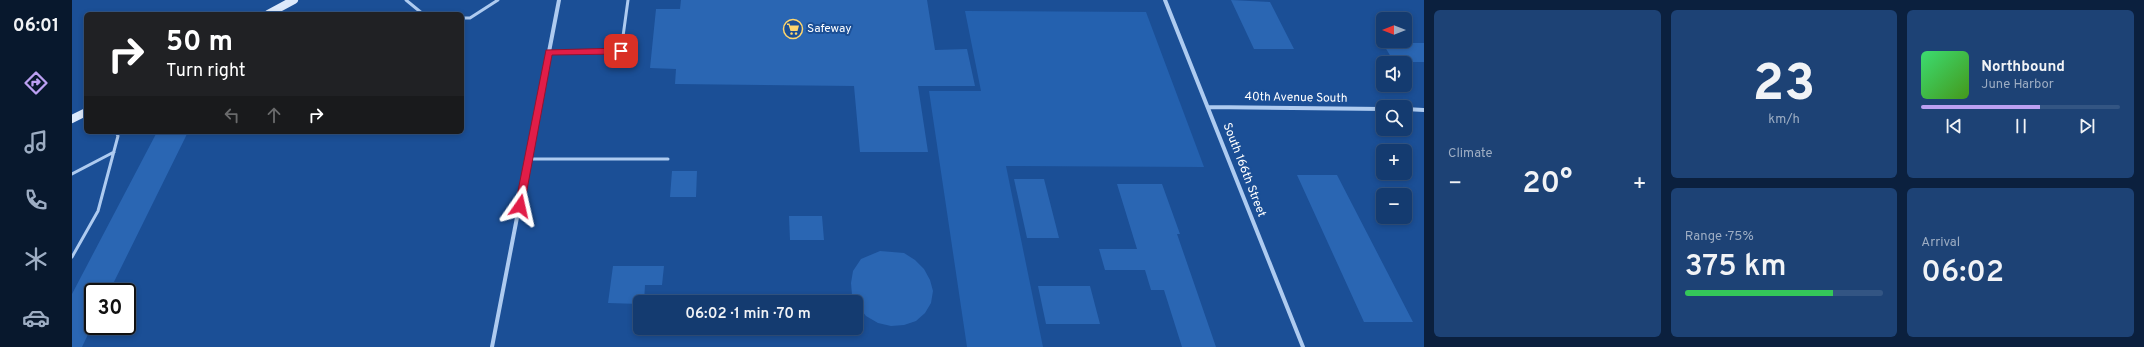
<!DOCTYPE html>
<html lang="en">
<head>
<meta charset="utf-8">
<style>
  :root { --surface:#143b70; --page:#1d4275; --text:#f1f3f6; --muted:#9dadc3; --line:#335583; --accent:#bca0f2 }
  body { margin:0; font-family:Overpass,sans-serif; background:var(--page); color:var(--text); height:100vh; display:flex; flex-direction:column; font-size:15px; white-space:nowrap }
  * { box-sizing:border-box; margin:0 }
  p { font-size:13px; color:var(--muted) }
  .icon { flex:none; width:22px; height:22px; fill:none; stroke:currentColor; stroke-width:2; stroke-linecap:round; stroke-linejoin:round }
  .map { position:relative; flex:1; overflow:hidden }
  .panel { display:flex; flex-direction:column; gap:10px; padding:10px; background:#0b203e; width:720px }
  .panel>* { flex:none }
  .banner { position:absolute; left:12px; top:12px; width:380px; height:122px; border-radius:6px; box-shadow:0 2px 6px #0003,0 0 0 1px var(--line); background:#202124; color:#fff; overflow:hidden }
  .needle { width:26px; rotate:270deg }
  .controls { position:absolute; left:1304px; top:12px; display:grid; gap:8px }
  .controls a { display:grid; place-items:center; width:36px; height:36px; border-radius:6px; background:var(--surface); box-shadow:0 2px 6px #0003,0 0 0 1px var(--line); font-size:20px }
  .speed { position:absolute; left:12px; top:283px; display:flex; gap:8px; font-size:20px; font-weight:700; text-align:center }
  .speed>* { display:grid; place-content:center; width:52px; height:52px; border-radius:50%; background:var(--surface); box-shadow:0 2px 6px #0003,0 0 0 1px var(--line); line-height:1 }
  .speed .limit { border:2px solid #111; border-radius:6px; background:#fff; color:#111 }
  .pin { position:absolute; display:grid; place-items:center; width:34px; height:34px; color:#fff; margin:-17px; border-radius:8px; box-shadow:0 2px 6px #0006 }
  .me { position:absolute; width:44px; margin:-22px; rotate:11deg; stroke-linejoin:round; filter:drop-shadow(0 0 3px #0008) }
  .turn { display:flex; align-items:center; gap:14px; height:84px; padding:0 16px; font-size:18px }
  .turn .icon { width:52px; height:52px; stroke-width:2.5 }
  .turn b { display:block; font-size:28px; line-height:34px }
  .lanes { display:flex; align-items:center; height:38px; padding:0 16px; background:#0003; justify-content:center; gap:20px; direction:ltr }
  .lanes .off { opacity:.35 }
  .big { font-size:30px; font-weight:600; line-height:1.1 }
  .panel .tile { flex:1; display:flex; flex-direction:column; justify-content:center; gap:6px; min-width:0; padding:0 14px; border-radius:6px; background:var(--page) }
  .panel .dial { align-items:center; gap:0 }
  .dial b { font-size:52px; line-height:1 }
  .song { display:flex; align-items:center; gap:12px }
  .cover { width:48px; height:48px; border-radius:6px; background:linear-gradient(135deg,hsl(140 70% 55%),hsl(100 70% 35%)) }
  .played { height:4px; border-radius:2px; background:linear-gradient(90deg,var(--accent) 60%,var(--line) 60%) }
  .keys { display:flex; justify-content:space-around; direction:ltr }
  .heat { display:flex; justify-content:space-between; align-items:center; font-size:22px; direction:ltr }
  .charge { height:6px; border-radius:3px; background:linear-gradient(90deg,#34c759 75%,var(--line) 0) }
  .panel .tiles { flex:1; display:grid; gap:10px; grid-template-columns:repeat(3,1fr) }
  .tile:first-child { grid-row:span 2 }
  .trip { position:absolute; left:561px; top:295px; width:230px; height:40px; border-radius:6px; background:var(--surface); box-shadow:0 2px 6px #0003,0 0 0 1px var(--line); font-weight:600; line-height:40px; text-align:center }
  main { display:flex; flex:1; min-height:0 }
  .tabs { display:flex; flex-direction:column; width:72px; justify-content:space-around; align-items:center; background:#08182d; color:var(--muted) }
  .tabs .icon { width:28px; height:28px }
  .tabs .selected { color:var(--accent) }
  .tabs b { font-size:18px; color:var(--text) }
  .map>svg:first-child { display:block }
  .green { fill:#2461af }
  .building { fill:#2a66b3 }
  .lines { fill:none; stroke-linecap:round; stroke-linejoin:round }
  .service { stroke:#aecbf0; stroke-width:3 }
  .minor { stroke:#aecbf0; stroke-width:4 }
  .secondary { stroke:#dce9fb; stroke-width:8 }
  .route { fill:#e11d48; stroke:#92132f }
  .labels { text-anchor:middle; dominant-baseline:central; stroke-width:4; stroke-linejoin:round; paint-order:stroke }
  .poi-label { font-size:12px; fill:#fff; stroke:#1b4f96; text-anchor:start }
  .street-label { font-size:12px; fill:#fff; stroke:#1b4f96 }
</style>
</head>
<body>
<main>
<nav class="tabs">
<b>06:01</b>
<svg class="icon selected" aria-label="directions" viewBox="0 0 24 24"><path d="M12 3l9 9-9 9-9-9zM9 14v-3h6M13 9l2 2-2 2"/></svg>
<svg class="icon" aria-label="music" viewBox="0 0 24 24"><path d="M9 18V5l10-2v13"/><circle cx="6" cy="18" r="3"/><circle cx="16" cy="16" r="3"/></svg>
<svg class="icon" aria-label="phone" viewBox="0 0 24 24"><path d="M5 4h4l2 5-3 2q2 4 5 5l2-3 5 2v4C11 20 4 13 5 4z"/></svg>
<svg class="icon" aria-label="climate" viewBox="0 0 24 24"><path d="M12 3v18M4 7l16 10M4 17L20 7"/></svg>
<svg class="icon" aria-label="car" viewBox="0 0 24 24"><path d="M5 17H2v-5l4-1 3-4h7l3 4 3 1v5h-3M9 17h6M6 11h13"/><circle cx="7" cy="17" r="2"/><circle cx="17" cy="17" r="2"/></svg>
</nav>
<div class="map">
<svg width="1352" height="347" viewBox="0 0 1352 347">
  <rect width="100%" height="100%" fill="#1b4f96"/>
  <path class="green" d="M893 11 1074 12 1132 167 934 166 971 347H895L857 91H909Z"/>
  <path class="building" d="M609 0H855L863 50 895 49 903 86H846L856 152H788L782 86 603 84 604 69 578 68 584 9H608Z
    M1159 0 1198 2 1222 49H1182Z
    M1304 32H1311V41H1333V32H1335L1341 43H1352V62H1322Z
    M85 132H116L37 292H21V324L10 347H0V294Z
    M600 171H625L624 197H598Z
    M1225 175H1265L1341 322H1292Z
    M942 179H972L987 238H955Z
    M1045 184H1090L1108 234H1105L1144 347H1110L1092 290H1079L1073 270H1033L1027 249H1065Z
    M717 216H750L752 240H718Z
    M808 251 832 253 843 260 852 269 858 280 861 291 859 303 853 313 844 321 832 325 819 326 806 323 794 316 786 306 780 295 779 283 781 271 789 259Z
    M541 266H592L590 285H573L572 302H568V304L536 303Z
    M966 286H1018L1028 324H974Z"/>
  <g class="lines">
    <path class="service" d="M334 0 351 14
      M390 18H398L426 0
      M477 52 549 51 556 0
      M457 159H596
      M0 174 42 152
      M0 257 26 211 46 136 44 132"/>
    <path class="minor" d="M1093 0 1231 347
      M1136 107 1311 109
      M1333 109 1352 110
      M420 347 487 0"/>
    <path class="secondary" d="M196 14 222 0
      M0 119 14 112"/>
  </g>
  <path class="route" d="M549 48 553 51 549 54 480 55 452 206 451 209H444L443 206 474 50Z"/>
  <defs>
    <symbol id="supermarket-ring" viewBox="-11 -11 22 22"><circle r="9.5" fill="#1b4f96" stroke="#ffd66d" stroke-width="1.5"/><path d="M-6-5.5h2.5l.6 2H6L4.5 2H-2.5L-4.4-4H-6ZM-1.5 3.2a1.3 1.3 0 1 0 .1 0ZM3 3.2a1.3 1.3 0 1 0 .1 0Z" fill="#ffd66d"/></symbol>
  </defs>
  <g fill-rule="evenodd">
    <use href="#supermarket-ring" x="710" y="18" width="22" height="22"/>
  </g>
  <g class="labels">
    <g class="poi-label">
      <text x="735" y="29">Safeway</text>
    </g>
    <g class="street-label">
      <text transform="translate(1224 98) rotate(1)">40th Avenue South</text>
      <text transform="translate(1172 170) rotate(69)">South 166th Street</text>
    </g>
  </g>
</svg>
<div class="controls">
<a><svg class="needle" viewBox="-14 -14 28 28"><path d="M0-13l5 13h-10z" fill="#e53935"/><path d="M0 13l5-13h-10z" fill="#9dadc3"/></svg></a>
<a><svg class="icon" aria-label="sound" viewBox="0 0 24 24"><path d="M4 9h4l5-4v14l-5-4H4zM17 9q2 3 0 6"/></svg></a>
<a><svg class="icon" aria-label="search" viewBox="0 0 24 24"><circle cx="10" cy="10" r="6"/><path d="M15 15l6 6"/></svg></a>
<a>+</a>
<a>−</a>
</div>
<div class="speed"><div class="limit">30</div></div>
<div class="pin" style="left:549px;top:51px;background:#d93025"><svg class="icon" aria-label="arrive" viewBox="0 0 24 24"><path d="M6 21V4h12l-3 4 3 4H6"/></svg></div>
<svg class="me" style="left:448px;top:206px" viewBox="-20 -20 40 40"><path d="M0-17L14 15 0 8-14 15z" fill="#e11d48" stroke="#fff" stroke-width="4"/></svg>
<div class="trip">06:02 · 1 min · 70 m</div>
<div class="banner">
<div class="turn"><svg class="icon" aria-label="right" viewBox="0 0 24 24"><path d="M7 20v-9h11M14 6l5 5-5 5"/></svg><div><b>50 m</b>Turn right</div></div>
<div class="lanes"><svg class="icon off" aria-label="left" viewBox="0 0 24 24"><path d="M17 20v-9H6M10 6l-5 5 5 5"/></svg><svg class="icon off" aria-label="ahead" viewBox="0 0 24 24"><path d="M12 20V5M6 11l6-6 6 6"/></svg><svg class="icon" aria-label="right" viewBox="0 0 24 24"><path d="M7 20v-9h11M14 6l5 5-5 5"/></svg></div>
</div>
</div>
<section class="panel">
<div class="tiles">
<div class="tile"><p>Climate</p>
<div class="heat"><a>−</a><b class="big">20°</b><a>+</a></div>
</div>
<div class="tile dial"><b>23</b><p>km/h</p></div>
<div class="tile">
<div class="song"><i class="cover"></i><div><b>Northbound</b><p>June Harbor</p></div></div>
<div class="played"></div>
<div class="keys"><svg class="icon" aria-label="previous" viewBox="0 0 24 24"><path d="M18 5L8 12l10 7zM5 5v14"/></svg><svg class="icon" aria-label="pause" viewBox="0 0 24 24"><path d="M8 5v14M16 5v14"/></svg><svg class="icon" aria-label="next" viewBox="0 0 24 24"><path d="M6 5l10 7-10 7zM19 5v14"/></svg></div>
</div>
<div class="tile"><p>Range · 75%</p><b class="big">375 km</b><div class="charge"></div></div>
<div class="tile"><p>Arrival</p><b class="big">06:02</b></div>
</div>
</section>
</main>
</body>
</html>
